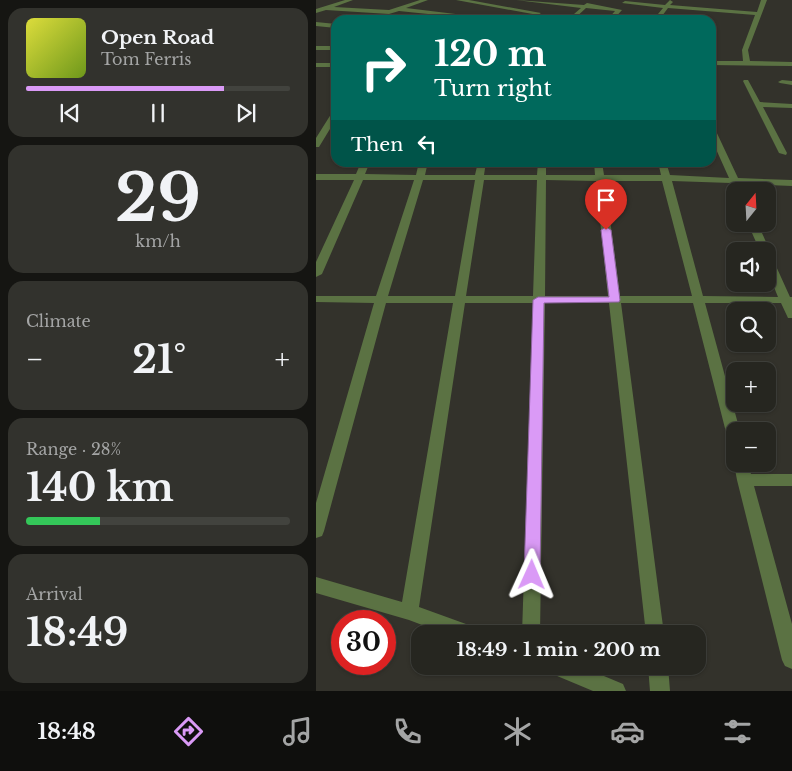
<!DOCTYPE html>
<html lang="en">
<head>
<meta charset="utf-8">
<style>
  :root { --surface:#262620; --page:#32322d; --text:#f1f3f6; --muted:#a4a5a5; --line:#42433e; --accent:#da9af6 }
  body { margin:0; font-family:"Libre Baskerville",serif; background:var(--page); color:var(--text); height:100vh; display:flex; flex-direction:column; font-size:19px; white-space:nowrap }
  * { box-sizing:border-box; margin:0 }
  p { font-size:16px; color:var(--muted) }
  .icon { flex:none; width:28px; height:28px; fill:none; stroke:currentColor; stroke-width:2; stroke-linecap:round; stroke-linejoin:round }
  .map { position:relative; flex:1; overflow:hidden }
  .panel { display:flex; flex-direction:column; gap:8px; padding:8px; background:#151512; width:316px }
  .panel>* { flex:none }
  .guide { position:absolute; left:15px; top:15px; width:385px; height:152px; border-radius:15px; box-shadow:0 1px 4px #0004,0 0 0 1px var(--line); background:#00695c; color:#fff; overflow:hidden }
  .needle { width:32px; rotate:18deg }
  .buttons { position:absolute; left:410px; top:182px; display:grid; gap:10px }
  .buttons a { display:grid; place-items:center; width:50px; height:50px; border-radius:10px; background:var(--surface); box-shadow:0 1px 4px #0004,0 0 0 1px var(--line); font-size:25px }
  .speed { position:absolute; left:15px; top:610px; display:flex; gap:10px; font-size:25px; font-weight:700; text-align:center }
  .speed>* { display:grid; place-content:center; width:65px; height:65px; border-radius:50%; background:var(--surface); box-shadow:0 1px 4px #0004,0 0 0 1px var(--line); line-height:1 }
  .speed .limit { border:8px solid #d22; background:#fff; color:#111 }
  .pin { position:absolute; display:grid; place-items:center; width:42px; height:42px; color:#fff; margin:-51px -21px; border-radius:50% 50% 50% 0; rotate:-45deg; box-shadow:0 0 5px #0007 }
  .pin .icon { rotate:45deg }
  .me { position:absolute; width:55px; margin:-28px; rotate:1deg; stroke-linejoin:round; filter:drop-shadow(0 0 4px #0008) }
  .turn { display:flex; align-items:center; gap:18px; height:105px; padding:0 20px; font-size:22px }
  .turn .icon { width:65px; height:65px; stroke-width:2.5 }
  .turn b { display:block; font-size:35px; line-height:42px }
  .then { display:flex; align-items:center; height:48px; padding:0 20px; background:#0003; gap:10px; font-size:19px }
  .big { font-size:38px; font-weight:800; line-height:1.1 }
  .panel .card { flex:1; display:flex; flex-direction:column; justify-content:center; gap:8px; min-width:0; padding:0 18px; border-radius:15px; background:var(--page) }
  .panel .dial { align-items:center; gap:0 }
  .dial b { font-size:65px; line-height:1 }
  .song { display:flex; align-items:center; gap:15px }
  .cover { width:60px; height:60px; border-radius:8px; background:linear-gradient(135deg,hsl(60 70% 55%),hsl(80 70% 35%)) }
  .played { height:5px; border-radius:2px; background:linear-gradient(90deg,var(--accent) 75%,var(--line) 75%) }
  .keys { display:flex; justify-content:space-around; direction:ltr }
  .heat { display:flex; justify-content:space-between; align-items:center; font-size:28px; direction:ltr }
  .charge { height:8px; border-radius:4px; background:linear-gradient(90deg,#34c759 28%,var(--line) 0) }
  .trip { position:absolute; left:95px; top:625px; width:295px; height:50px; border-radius:15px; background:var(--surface); box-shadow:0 1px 4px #0004,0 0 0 1px var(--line); font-weight:800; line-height:50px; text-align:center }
  .tabs { display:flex; height:80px; justify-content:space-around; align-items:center; background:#0f0f0d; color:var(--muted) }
  .tabs .icon { width:35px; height:35px }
  .tabs .on { color:var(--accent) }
  .tabs b { font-size:22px; color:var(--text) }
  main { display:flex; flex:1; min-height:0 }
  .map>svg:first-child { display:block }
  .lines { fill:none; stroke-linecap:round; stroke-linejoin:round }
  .minor { fill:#5b7243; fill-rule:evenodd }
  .route { fill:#da9af6; stroke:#8e64a0 }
</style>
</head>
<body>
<main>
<section class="panel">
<div class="card">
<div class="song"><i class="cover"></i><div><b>Open Road</b><p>Tom Ferris</p></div></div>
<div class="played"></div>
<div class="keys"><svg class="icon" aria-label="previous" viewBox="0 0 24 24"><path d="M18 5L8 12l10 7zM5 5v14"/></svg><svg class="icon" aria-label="pause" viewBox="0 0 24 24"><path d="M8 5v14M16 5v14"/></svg><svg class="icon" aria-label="next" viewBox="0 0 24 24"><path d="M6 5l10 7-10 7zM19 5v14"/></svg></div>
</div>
<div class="card dial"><b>29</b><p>km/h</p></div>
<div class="card"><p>Climate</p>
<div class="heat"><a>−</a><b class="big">21°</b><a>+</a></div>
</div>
<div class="card"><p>Range · 28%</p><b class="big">140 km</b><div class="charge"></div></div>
<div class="card"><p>Arrival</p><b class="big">18:49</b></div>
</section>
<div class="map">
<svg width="476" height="691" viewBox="0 0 476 691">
  <rect width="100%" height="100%" fill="#33322b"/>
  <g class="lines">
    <path class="minor" d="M29 0H37L18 7 73 10 104 0H112L90 8 189 20H170L83 11 73 14 10 10 0 13V9Z
      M140 0H153L225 13 222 15Z
      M200 0 268 5 271 3 306 10 297 20H291L299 11 270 8 257 20H251L265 8Z
      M354 0 357 2 354 5 441 12 445 0H451L432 50 434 61 476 62V66L395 65V61H427L426 50 439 15 352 8 343 20H337L347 8 306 3 309 1 349 5Z
      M0 22 20 24V28L0 26Z
      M0 46H20V50H0Z
      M0 63H20V67H0Z
      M428 80H432L444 102 476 104V108L447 107 471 153 470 155 463 153 427 81Z
      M466 80 476 81V85L464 83 462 82Z
      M17 111H20V119L3 147H0V138Z
      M395 127 399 129 422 178 476 180V186L424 184 427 191 419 192 415 183 356 181 387 296 462 297 451 270V254L455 255 474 297H476V318H472L465 303H389L424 431H419V445L414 444 412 440 377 303H305L348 634H330L293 303H229L224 634H206L217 303H149L103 607 161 628 163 634H130L93 620 0 593V577L86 602 137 303H70L8 531 6 536 0 538V503L58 303 0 302V296H60L98 180H47L6 274 0 277V262L38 180H0V174H40L45 162H54L49 174 100 175 103 162H112L109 175H159L162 162H170L168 175H221L222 162H230V175H279L278 162H286L288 175H345L342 162H350L354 175 413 178 395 138ZM107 180H159L139 296H72ZM168 180H221L217 296H150ZM230 180 280 181 292 296H229ZM289 181H346L376 296H304Z
      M432 224H442L454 251 453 253 451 251H444Z
      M419 462V464H432L435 474H476V486H438L476 624V669L469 666 466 660 421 480 418 464Z
      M232 666H264L307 684 310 691H277L234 673Z
      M332 666H352L354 691H334Z"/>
  </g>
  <path class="route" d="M290 227 295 230 304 300 303 302 228 303 224 575 222 580 216 582 211 580 208 575 217 300 222 297H293L285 230Z"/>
</svg>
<div class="buttons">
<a><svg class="needle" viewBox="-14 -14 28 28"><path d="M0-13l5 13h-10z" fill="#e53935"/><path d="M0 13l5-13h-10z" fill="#a4a5a5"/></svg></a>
<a><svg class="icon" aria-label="sound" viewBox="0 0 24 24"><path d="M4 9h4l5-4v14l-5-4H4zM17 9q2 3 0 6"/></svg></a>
<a><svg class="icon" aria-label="search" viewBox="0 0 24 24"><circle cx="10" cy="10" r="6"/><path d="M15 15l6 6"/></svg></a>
<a>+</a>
<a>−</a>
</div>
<div class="speed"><div class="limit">30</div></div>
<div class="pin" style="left:290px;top:230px;background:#d93025"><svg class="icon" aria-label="arrive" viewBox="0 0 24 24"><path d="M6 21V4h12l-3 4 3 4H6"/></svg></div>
<svg class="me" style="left:216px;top:575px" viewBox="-20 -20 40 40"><path d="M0-17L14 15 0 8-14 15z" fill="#da9af6" stroke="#fff" stroke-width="4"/></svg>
<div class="trip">18:49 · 1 min · 200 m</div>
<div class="guide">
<div class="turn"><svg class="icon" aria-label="right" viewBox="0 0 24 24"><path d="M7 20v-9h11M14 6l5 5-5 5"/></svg><div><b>120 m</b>Turn right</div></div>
<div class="then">Then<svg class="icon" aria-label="left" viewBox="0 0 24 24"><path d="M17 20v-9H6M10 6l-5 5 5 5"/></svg></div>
</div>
</div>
</main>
<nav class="tabs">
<b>18:48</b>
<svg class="icon on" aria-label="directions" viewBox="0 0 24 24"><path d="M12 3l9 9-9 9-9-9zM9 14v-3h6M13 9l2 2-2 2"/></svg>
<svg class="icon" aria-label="music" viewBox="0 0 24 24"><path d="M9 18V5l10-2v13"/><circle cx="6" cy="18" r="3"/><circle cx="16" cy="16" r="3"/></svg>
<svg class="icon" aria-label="phone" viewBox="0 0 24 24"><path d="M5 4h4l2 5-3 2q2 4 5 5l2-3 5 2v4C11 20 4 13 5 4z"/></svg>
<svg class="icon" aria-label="climate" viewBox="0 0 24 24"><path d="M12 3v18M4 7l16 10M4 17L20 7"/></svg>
<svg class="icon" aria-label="car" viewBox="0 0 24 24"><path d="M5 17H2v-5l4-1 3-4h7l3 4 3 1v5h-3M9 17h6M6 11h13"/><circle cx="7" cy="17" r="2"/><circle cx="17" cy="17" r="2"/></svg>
<svg class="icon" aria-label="filters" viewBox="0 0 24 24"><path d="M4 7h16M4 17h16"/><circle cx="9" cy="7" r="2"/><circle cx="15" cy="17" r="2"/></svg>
</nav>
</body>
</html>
